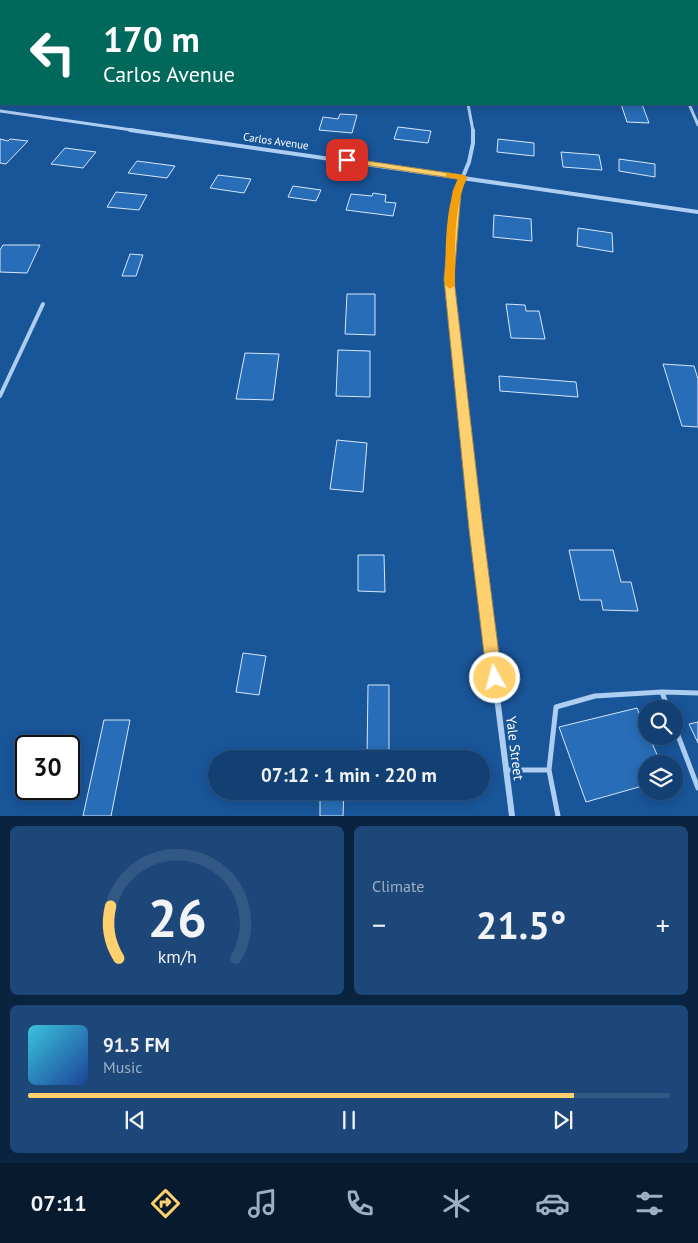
<!DOCTYPE html>
<html lang="en">
<head>
<meta charset="utf-8">
<style>
  :root { --surface:#134073; --page:#1c4778; --text:#f1f3f6; --muted:#9dafc4; --line:#325985; --accent:#ffd06e }
  body { margin:0; font-family:"PT Sans",sans-serif; background:var(--page); color:var(--text); height:100vh; display:flex; flex-direction:column; font-size:19px; white-space:nowrap }
  * { box-sizing:border-box; margin:0 }
  p { font-size:16px; color:var(--muted) }
  .icon { flex:none; width:28px; height:28px; fill:none; stroke:currentColor; stroke-width:2; stroke-linecap:round; stroke-linejoin:round }
  .map { position:relative; height:816px; overflow:hidden }
  .details { display:flex; flex-direction:column; gap:10px; padding:10px; background:#0a233f; flex:1 }
  .details>* { flex:none }
  .guide { position:absolute; left:0px; top:0px; width:699px; height:105px; box-shadow:0 2px 12px #0003,0 0 0 1px var(--line); background:#00695c; color:#fff; overflow:hidden }
  .buttons { position:absolute; left:638px; top:700px; display:grid; gap:10px }
  .buttons a { display:grid; place-items:center; width:45px; height:45px; border-radius:50%; background:var(--surface); box-shadow:0 2px 12px #0003,0 0 0 1px var(--line); font-size:25px }
  .speed { position:absolute; left:15px; top:735px; display:flex; gap:10px; font-size:25px; font-weight:700; text-align:center }
  .speed>* { display:grid; place-content:center; width:65px; height:65px; border-radius:50%; background:var(--surface); box-shadow:0 2px 12px #0003,0 0 0 1px var(--line); line-height:1 }
  .speed .limit { border:2px solid #111; border-radius:8px; background:#fff; color:#111 }
  .pin { position:absolute; display:grid; place-items:center; width:42px; height:42px; color:#fff; margin:-21px; border-radius:10px; box-shadow:0 2px 8px #0006 }
  .me { position:absolute; width:55px; margin:-28px; rotate:353deg; stroke-linejoin:round; filter:drop-shadow(0 0 4px #0008) }
  .turn { display:flex; align-items:center; gap:18px; height:105px; padding:0 20px; font-size:22px }
  .turn .icon { width:65px; height:65px; stroke-width:2.5 }
  .turn b { display:block; font-size:35px; line-height:42px }
  .big { font-size:38px; font-weight:800; line-height:1.1 }
  .details .widget { flex:1; display:flex; flex-direction:column; justify-content:center; gap:8px; min-width:0; padding:0 18px; border-radius:8px; background:var(--page) }
  .details .dial { align-items:center; gap:0 }
  .dial svg { height:130px; overflow:visible; fill:none; stroke:var(--line); stroke-width:7; stroke-linecap:round; text-anchor:middle }
  .dial text { fill:var(--text); stroke:none }
  .song { display:flex; align-items:center; gap:15px }
  .cover { width:60px; height:60px; border-radius:8px; background:linear-gradient(135deg,hsl(190 70% 55%),hsl(220 70% 35%)) }
  .played { height:5px; border-radius:2px; background:linear-gradient(90deg,var(--accent) 85%,var(--line) 85%) }
  .keys { display:flex; justify-content:space-around; direction:ltr }
  .heat { display:flex; justify-content:space-between; align-items:center; font-size:28px; direction:ltr }
  .details .tiles { flex:1; display:grid; gap:10px; grid-template-columns:1fr 1fr }
  .widget:last-child { grid-column:span 2 }
  .trip { position:absolute; left:208px; top:750px; width:282px; height:50px; border-radius:25px; background:var(--surface); box-shadow:0 2px 12px #0003,0 0 0 1px var(--line); font-weight:800; line-height:50px; text-align:center }
  .tab-bar { display:flex; height:80px; justify-content:space-around; align-items:center; background:#081a2e; color:var(--muted) }
  .tab-bar .icon { width:35px; height:35px }
  .tab-bar .current { color:var(--accent) }
  .tab-bar b { font-size:22px; color:var(--text) }
  .map>svg:first-child { display:block }
  .building { fill:#286db7; stroke:#d5e8fc }
  .lines { fill:none; stroke-linecap:round; stroke-linejoin:round }
  .service-far1 { stroke:#aecef1; stroke-width:4 }
  .service { stroke:#aecef1; stroke-width:5 }
  .minor-far3 { stroke:#aecef1; stroke-width:3 }
  .minor-far2 { stroke:#aecef1; stroke-width:4 }
  .minor-far1 { stroke:#aecef1; stroke-width:5 }
  .minor { stroke:#aecef1; stroke-width:6 }
  .route { fill:#ffd06e; stroke:#a68748 }
  .slow { fill:#f59e0b }
  .labels { text-anchor:middle; dominant-baseline:central; stroke-width:5; stroke-linejoin:round; paint-order:stroke }
  .far-street-label { font-size:11px; fill:#fff; stroke:#195599 }
  .street-label { font-size:14px; fill:#fff; stroke:#195599 }
</style>
</head>
<body>
<div class="map">
<svg width="698" height="816" viewBox="0 0 698 816">
  <rect width="100%" height="100%" fill="#195599"/>
  <path class="building" d="M621 104H642L649 123 627 122Z
    M340 114 357 115 352 133 319 130 323 117 338 119Z
    M398 127 431 131 428 143 394 139Z
    M0 139 8 141 10 139 28 141 6 164 0 163Z
    M498 139 534 143V156L497 152Z
    M65 148 96 152 83 168 51 164Z
    M561 152 599 155 602 170 563 167Z
    M619 159 655 164V177L619 171Z
    M137 161 175 166 167 178 128 173Z
    M218 175 251 179 244 193 210 188Z
    M293 186 321 190 316 201 288 197Z
    M116 192 147 195 139 210 107 207Z
    M373 193 386 195 385 202 396 203 393 216 346 210 351 194 372 196Z
    M494 215 531 219 532 241 493 237Z
    M578 228 612 233 613 252 577 246Z
    M3 245H40L27 273 0 272V250Z
    M130 254 143 255 136 276H122Z
    M347 294H375V335L345 334Z
    M506 304 525 305 526 311H539L545 339 511 338Z
    M338 350 370 351V397L336 396Z
    M245 353 279 354 273 400 236 399Z
    M663 364 694 366 698 379V427L682 426Z
    M499 376 576 382 578 397 500 391Z
    M337 440 367 443 363 492 330 489Z
    M569 550H613L621 582H631L638 611 603 610 601 600H580Z
    M358 555H384L385 592 358 591Z
    M243 653 266 656 259 695 236 692Z
    M368 685H389V759H367Z
    M637 708 646 730V736H649L661 764H646V785L586 802 559 727Z
    M104 720H130L111 816H83Z
    M698 722V743L689 724Z
    M320 791H344L343 816H320Z"/>
  <g class="lines">
    <path class="service-far1" d="M0 396 43 304"/>
    <path class="service" d="M662 692 698 693
      M674 725 698 788
      M506 770H549L556 707 595 696 662 692 668 709
      M549 770 558 816"/>
    <path class="minor-far3" d="M207 0 219 1
      M468 104 473 131
      M689 104 698 125
      M0 111 139 131"/>
    <path class="minor-far2" d="M130 130 698 212
      M451 302 449 279 457 191 469 162 473 143V130"/>
    <path class="minor-far1" d="M451 300 476 525"/>
    <path class="minor" d="M475 523 512 816"/>
  </g>
  <path class="route" d="M347 158 463 175 467 177 461 191 454 279 483 529 502 678 500 683 495 685 489 683 487 678 469 529 444 279 453 191 458 179 345 162V159Z"/>
  <path class="slow" d="M446 173 463 175 467 177C453 209 455 250 455 285L450 289 445 285C446 251 444 210 458 179L446 177Z"/>
  <g class="labels">
    <g class="far-street-label">
      <text transform="translate(276 141) rotate(8)">Carlos Avenue</text>
    </g>
    <g class="street-label">
      <text transform="translate(515 748) rotate(83)">Yale Street</text>
    </g>
  </g>
</svg>
<div class="buttons">
<a><svg class="icon" aria-label="search" viewBox="0 0 24 24"><circle cx="10" cy="10" r="6"/><path d="M15 15l6 6"/></svg></a>
<a><svg class="icon" aria-label="layers" viewBox="0 0 24 24"><path d="M12 4l9 5-9 5-9-5zM3 14l9 5 9-5"/></svg></a>
</div>
<div class="speed"><div class="limit">30</div></div>
<div class="pin" style="left:347px;top:160px;background:#d93025"><svg class="icon" aria-label="arrive" viewBox="0 0 24 24"><path d="M6 21V4h12l-3 4 3 4H6"/></svg></div>
<svg class="me" style="left:495px;top:678px" viewBox="-20 -20 40 40"><circle r="17" fill="#ffd06e" stroke="#fff" stroke-width="3"/><path d="M0-11L8 9 0 5-8 9z" fill="#fff"/></svg>
<div class="trip">07:12 · 1 min · 220 m</div>
<div class="guide">
<div class="turn"><svg class="icon" aria-label="left" viewBox="0 0 24 24"><path d="M17 20v-9H6M10 6l-5 5 5 5"/></svg><div><b>170 m</b>Carlos Avenue</div></div>
</div>
</div>
<section class="details">
<div class="tiles">
<div class="widget dial"><svg viewBox="0 0 100 80">
<path d="M14 69A42 42 0 1 1 86 69"/>
<path d="M14 69A42 42 0 0 1 9 37" stroke="#ffd06e"/>
<text x="50" y="56" font-size="32" font-weight="700">26</text>
<text x="50" y="72" font-size="11">km/h</text>
</svg></div>
<div class="widget"><p>Climate</p>
<div class="heat"><a>−</a><b class="big">21.5°</b><a>+</a></div>
</div>
<div class="widget">
<div class="song"><i class="cover"></i><div><b>91.5 FM</b><p>Music</p></div></div>
<div class="played"></div>
<div class="keys"><svg class="icon" aria-label="previous" viewBox="0 0 24 24"><path d="M18 5L8 12l10 7zM5 5v14"/></svg><svg class="icon" aria-label="pause" viewBox="0 0 24 24"><path d="M8 5v14M16 5v14"/></svg><svg class="icon" aria-label="next" viewBox="0 0 24 24"><path d="M6 5l10 7-10 7zM19 5v14"/></svg></div>
</div>
</div>
</section>
<nav class="tab-bar">
<b>07:11</b>
<svg class="icon current" aria-label="directions" viewBox="0 0 24 24"><path d="M12 3l9 9-9 9-9-9zM9 14v-3h6M13 9l2 2-2 2"/></svg>
<svg class="icon" aria-label="music" viewBox="0 0 24 24"><path d="M9 18V5l10-2v13"/><circle cx="6" cy="18" r="3"/><circle cx="16" cy="16" r="3"/></svg>
<svg class="icon" aria-label="phone" viewBox="0 0 24 24"><path d="M5 4h4l2 5-3 2q2 4 5 5l2-3 5 2v4C11 20 4 13 5 4z"/></svg>
<svg class="icon" aria-label="climate" viewBox="0 0 24 24"><path d="M12 3v18M4 7l16 10M4 17L20 7"/></svg>
<svg class="icon" aria-label="car" viewBox="0 0 24 24"><path d="M5 17H2v-5l4-1 3-4h7l3 4 3 1v5h-3M9 17h6M6 11h13"/><circle cx="7" cy="17" r="2"/><circle cx="17" cy="17" r="2"/></svg>
<svg class="icon" aria-label="filters" viewBox="0 0 24 24"><path d="M4 7h16M4 17h16"/><circle cx="9" cy="7" r="2"/><circle cx="15" cy="17" r="2"/></svg>
</nav>
</body>
</html>
